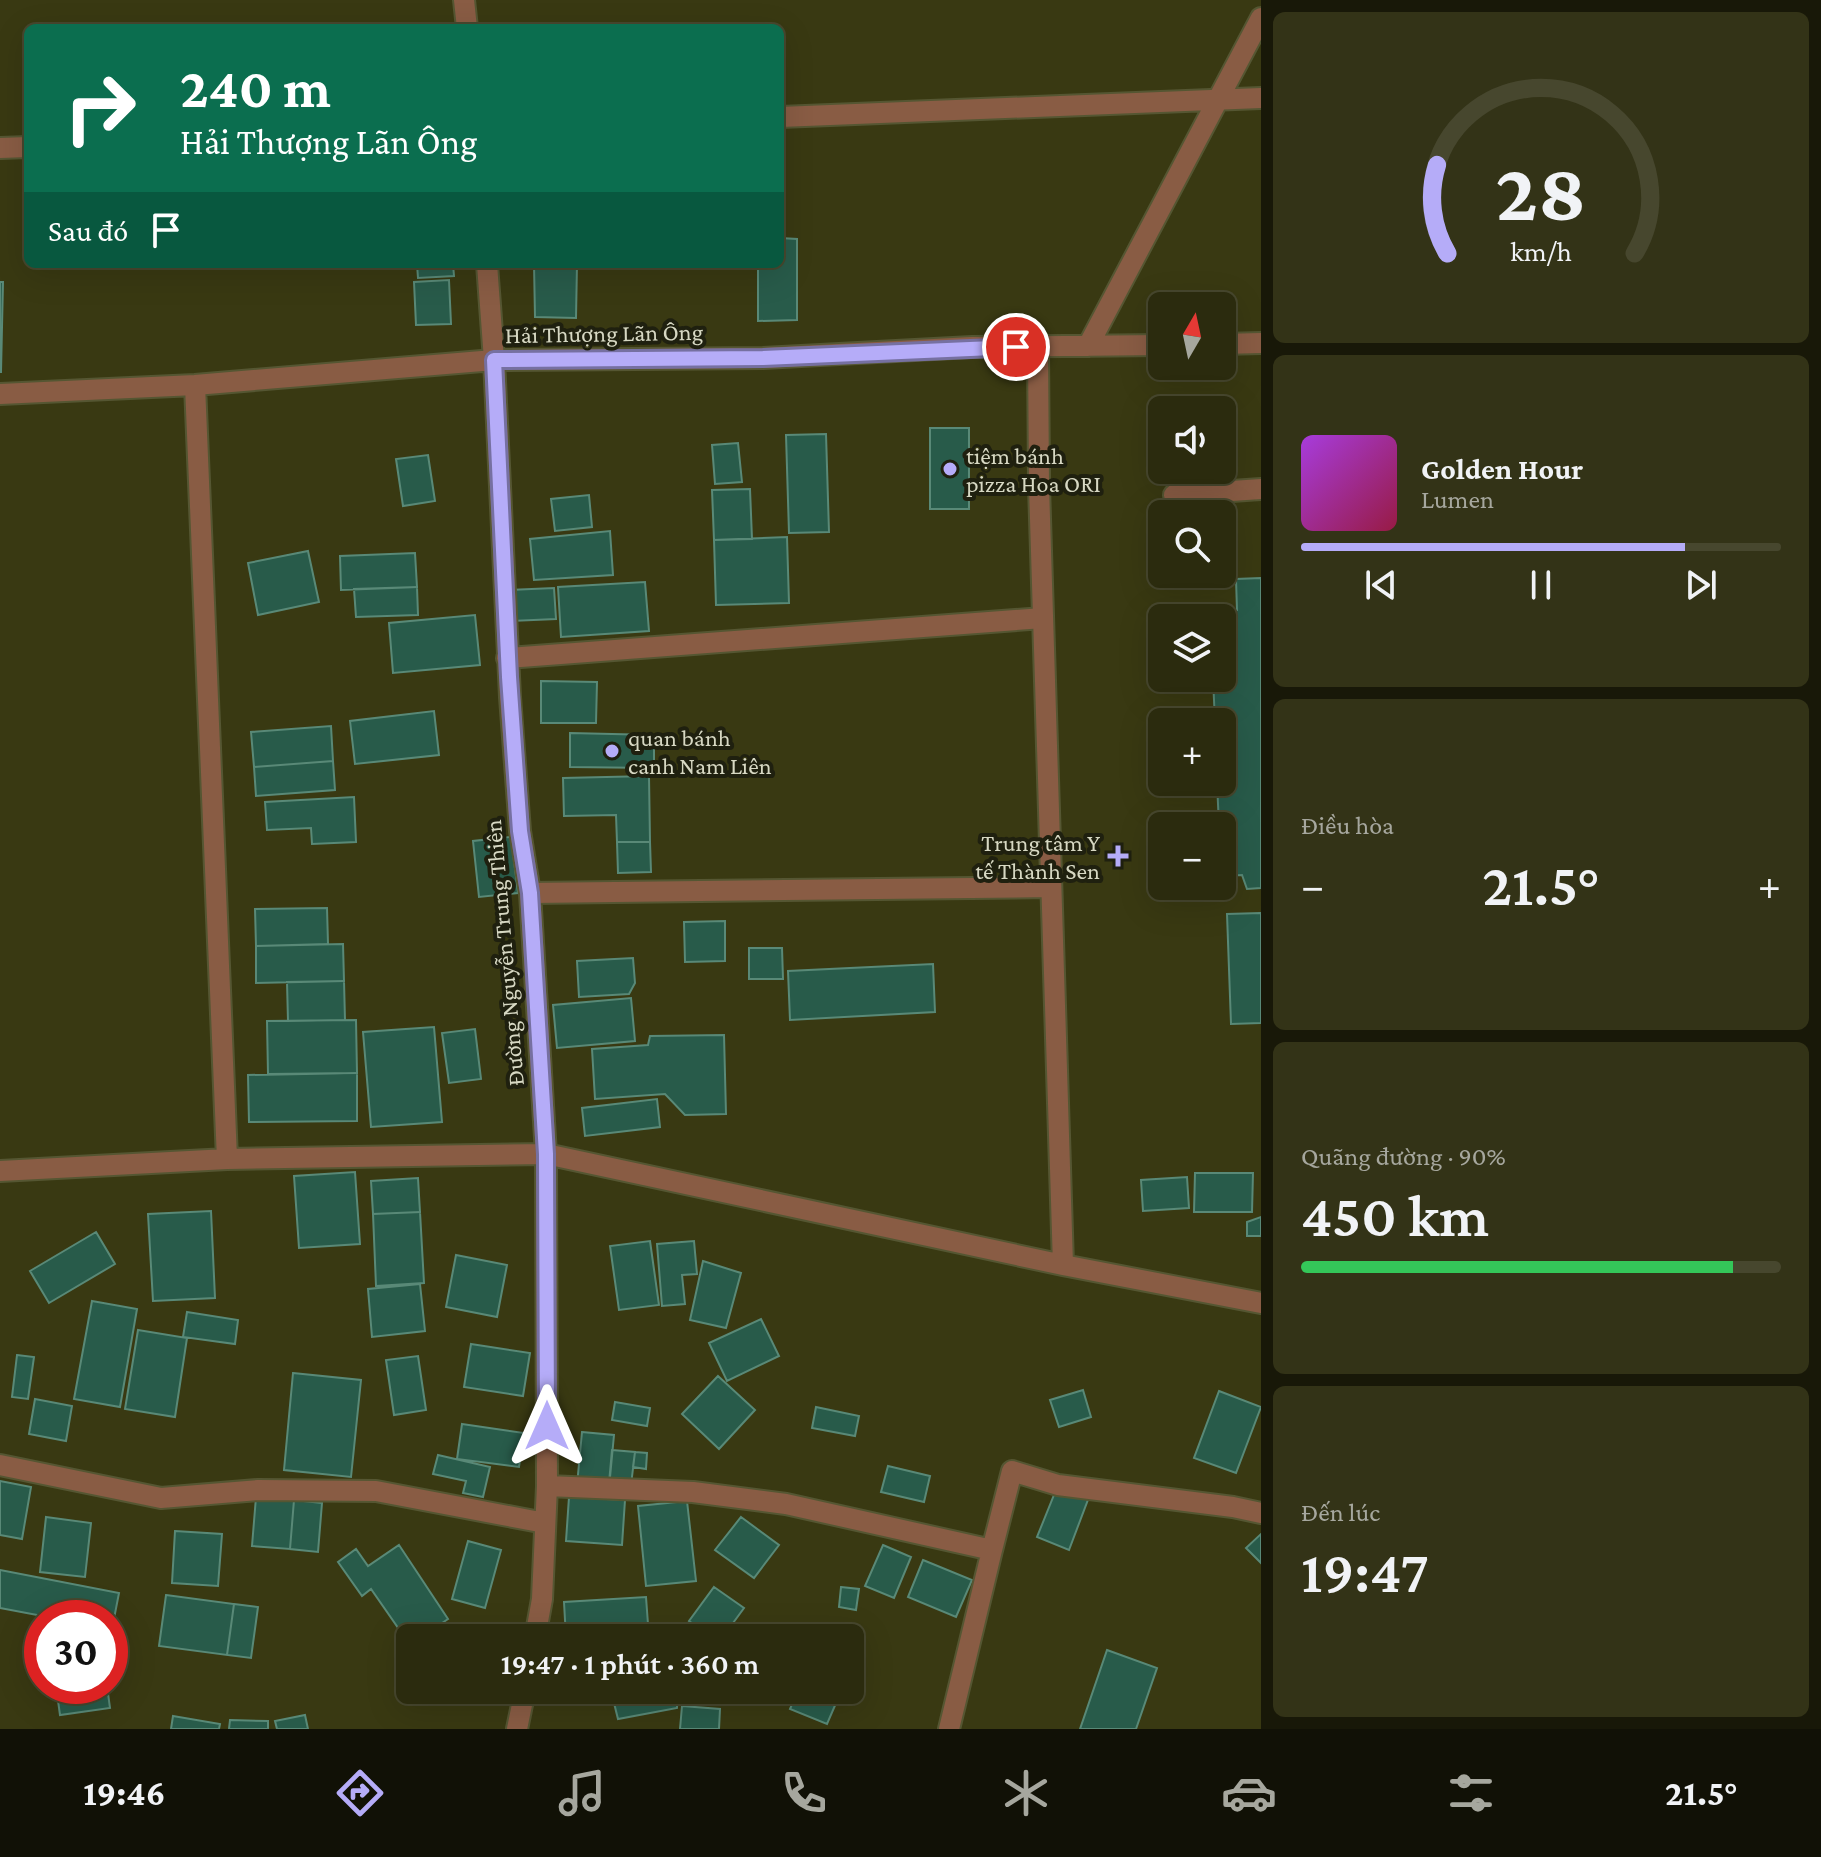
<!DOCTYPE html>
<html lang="vi">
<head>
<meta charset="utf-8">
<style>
  :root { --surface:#2b2b0e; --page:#333317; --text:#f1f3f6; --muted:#a6a79e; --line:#47472e; --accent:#b5acf8 }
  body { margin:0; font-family:"Crimson Pro",serif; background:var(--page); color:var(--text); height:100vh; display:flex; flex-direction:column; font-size:30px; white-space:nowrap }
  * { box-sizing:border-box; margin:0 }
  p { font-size:26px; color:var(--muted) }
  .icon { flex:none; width:44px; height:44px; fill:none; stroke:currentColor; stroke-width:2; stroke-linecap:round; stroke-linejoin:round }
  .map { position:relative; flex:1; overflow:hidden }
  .panel { display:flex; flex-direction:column; gap:12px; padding:12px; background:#181808; width:560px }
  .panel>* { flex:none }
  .guide { position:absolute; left:24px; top:24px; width:760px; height:244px; border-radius:12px; box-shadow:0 8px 32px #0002,0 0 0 2px var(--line); background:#0b6e4f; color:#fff; overflow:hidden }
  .needle { width:52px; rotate:9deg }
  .fabs { position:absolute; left:1148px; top:292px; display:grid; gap:16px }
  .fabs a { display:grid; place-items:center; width:88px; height:88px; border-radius:12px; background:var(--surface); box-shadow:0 8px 32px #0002,0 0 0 2px var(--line); font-size:40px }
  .speed { position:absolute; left:24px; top:1600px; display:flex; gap:16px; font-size:40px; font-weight:700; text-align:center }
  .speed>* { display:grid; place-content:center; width:104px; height:104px; border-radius:50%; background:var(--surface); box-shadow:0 8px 32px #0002,0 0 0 2px var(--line); line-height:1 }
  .speed .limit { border:12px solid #d22; background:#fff; color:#111 }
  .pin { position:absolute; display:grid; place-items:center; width:68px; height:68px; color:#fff; margin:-34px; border:4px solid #fff; border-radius:50%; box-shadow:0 2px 8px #0007 }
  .me { position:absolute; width:88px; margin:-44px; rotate:0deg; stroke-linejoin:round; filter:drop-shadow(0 0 6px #0008) }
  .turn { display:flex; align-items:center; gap:28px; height:168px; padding:0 24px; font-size:36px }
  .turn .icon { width:104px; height:104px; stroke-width:2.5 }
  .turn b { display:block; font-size:56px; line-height:68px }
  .then { display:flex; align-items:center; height:76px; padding:0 24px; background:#0003; gap:16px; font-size:30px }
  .big { font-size:60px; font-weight:600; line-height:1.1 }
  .panel .card { flex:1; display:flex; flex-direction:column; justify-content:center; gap:12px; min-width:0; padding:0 28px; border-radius:12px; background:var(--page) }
  .panel .dial { align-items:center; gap:0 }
  .dial svg { height:208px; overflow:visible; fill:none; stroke:var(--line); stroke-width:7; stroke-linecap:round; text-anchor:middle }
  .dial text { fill:var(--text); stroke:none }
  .song { display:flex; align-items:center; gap:24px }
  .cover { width:96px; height:96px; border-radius:12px; background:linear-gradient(135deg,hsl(280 70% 55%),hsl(340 70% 35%)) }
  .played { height:8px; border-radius:4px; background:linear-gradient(90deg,var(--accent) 80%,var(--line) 80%) }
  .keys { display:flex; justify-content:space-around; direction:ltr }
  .heat { display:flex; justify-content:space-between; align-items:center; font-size:44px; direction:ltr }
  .charge { height:12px; border-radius:6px; background:linear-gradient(90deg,#34c759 90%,var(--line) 0) }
  .trip { position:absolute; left:396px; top:1624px; width:468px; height:80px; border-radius:12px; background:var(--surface); box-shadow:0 8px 32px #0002,0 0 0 2px var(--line); font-weight:600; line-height:80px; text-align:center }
  .tabs { display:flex; height:128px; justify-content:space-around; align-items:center; background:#111106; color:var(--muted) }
  .tabs .icon { width:56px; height:56px }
  .tabs .on { color:var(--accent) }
  .tabs b { font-size:36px; color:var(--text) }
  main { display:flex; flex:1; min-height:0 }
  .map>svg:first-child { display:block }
  .building { fill:#285b4a; stroke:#598977; stroke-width:2 }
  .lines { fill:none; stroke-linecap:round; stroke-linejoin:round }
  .minor-casing { stroke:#555632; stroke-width:24 }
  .minor { stroke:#895c44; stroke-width:20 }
  .route-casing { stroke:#7670a1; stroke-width:20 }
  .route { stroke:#b5acf8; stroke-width:14 }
  .poi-dot { fill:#b5acf8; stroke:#1f200f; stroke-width:3 }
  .labels { text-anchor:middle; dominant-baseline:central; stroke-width:8; stroke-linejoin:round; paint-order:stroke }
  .street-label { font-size:24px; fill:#d7d8c3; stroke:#1f200f }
  .poi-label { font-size:24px; fill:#d7d8c3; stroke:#1f200f; text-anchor:start }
</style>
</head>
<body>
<main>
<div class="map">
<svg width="1261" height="1729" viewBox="0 0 1261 1729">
  <rect width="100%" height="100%" fill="#393912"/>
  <path class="building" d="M780 238 797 239V320L758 321V264H780Z
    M417 264H453L454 276 418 278Z
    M534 264H577L576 318 535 317Z
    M449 280 451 324 416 325 414 282Z
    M0 282H3L1 372H0Z
    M930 428H969V509H930Z
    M826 434 829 532 789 533 786 435Z
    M738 443 742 482 715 484 712 445Z
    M428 455 435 501 403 506 396 459Z
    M750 489 752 539 714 540 712 490Z
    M589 495 592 527 555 531 551 499Z
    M610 531 613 575 534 580 530 539Z
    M787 537 789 603 716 605 714 540Z
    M308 551 319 602 258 615 248 563Z
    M415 553 417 587 341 590 340 556Z
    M1261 578V888L1247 889 1242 875 1222 876V826H1219L1217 782H1222V722H1215L1213 678H1222V618H1211V611L1237 610 1236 579Z
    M645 582 649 631 561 637 558 587Z
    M417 587 418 615 356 617 354 589Z
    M554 588 556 619 511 621 509 590Z
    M475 615 480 665 393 673 389 623Z
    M541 681 597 682 596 723H541Z
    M434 711 439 755 355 764 350 721Z
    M331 726 333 761 254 767 251 732Z
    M570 733 654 735V768L570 767Z
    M333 761 335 790 256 796 254 767Z
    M649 776 650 842H617L616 815 564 816 563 778Z
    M354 797 356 842 312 844 311 828 267 830 265 802Z
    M511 837 518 893 479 897 473 841Z
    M617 842H650L651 872 618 873Z
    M327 908 328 944 256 946 255 909Z
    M1261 913V1023L1231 1024 1227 914Z
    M725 921V961L685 962 684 922Z
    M343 944 344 981 256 983V946Z
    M749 948H782L783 979H749Z
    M633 958 635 983 629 994 579 997 577 961Z
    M933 964 935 1012 790 1020 788 971Z
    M344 981 345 1020 288 1021 287 982Z
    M631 998 635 1041 557 1048 553 1005Z
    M356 1020 357 1073 268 1074 267 1021Z
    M434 1027 442 1122 371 1127 363 1032Z
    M475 1029 481 1079 449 1083 442 1033Z
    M724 1035 726 1114 685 1115 665 1094 595 1099 592 1049 648 1045 650 1036Z
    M357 1073V1121L249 1122 248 1075Z
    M657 1099 660 1127 585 1136 582 1108Z
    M355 1172 360 1244 299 1248 294 1176Z
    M1195 1173H1253L1252 1212H1194Z
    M1187 1177 1189 1208 1143 1211 1141 1180Z
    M418 1178 420 1212 373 1214 371 1181Z
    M211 1211 215 1298 153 1301 148 1214Z
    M420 1212 424 1283 376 1286 373 1214Z
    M1261 1217V1236H1247V1222Z
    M96 1232 115 1264 49 1303 30 1271Z
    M650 1241 659 1305 619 1310 610 1246Z
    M694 1241 697 1274 682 1275 685 1304 662 1306 657 1244Z
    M456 1255 507 1265 497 1317 446 1307Z
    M703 1261 741 1273 726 1328 690 1320Z
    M420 1284 425 1331 372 1337 368 1289Z
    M92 1301 137 1309 120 1407 74 1399Z
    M187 1312 238 1320 235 1344 183 1337Z
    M761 1319 779 1356 727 1381 709 1343Z
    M138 1330 187 1338 175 1417 125 1409Z
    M471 1344 530 1353 523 1396 464 1387Z
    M17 1355 34 1357 28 1399 12 1397Z
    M418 1356 426 1410 394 1415 386 1360Z
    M293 1373 361 1380 351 1477 284 1470Z
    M718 1376 755 1410 719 1449 682 1414Z
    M1083 1390 1091 1417 1059 1427 1050 1400Z
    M1219 1391 1261 1407 1236 1473 1194 1458Z
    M35 1399 72 1406 66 1441 29 1434Z
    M615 1402 650 1408 647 1426 612 1420Z
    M816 1407 859 1416 855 1436 812 1428Z
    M462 1424 524 1433 519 1467 457 1459Z
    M582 1432 614 1435 609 1488 577 1485Z
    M612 1450 635 1452 631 1485 609 1483Z
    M635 1452 647 1453 646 1469 633 1467Z
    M438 1455 490 1467 483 1497 463 1493 466 1481 433 1474Z
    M888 1466 930 1476 924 1502 881 1492Z
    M0 1481 31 1487 22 1539 0 1535Z
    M1058 1485 1089 1497 1069 1550 1037 1537Z
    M256 1497 294 1500 290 1549 252 1546Z
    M569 1497 625 1500 622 1545 566 1541Z
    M294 1500 322 1503 318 1552 290 1549Z
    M687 1501 696 1581 646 1586 638 1506Z
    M46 1517 91 1523 85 1577 40 1572Z
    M741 1517 779 1545 754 1578 715 1550Z
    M175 1531 222 1534 218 1586 172 1583Z
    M1261 1534V1563L1246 1548Z
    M468 1541 501 1550 485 1608 452 1599Z
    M399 1545 448 1619 420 1638H410V1645L371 1589 362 1596 338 1562 356 1549 368 1566Z
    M883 1545 911 1557 894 1598 865 1586Z
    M923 1560 972 1580 956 1617 908 1597Z
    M0 1570 119 1593 112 1629H110V1618H53L0 1608Z
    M714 1587 744 1608 722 1638H713L689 1621Z
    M841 1587 859 1589 856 1610 839 1607Z
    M166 1595 234 1604 227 1655 159 1646Z
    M646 1597 649 1638H566L564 1602Z
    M234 1604 258 1607 251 1658 227 1655Z
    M444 1626 494 1638H441Z
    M1107 1650 1157 1668 1136 1729H1080Z
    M56 1686H107L110 1708 60 1715Z
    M467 1690H507L504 1699Z
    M656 1690H678L677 1708 618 1719 613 1699Z
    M798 1690H831L840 1694 827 1724 790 1709Z
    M682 1706 720 1709 719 1729H680Z
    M305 1715 308 1729H277L275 1721Z
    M173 1716 220 1724 219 1729H171Z
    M230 1720 268 1721V1729H229Z"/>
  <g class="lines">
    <defs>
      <path id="minor" d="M464 0 467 28
        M780 117 1261 98
        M0 148 28 147
        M487 264 494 360 510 697 520 831 530 893 546 1154 547 1486 542 1599 535 1638
        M1222 344 1261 343
        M1088 346 1261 18
        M1038 347 1039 486 1063 1265
        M195 385 227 1159
        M0 394 195 385 494 360 763 358 972 347 1162 345
        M1174 495 1261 489
        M507 658 1043 618
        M530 893 1051 887
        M0 1171 227 1159 546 1154 1063 1265 1261 1303
        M0 1465 161 1498 258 1490 376 1491 545 1523
        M547 1486 693 1492 786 1504 992 1550 1012 1471 1058 1485 1233 1507 1261 1513
        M517 1729 525 1690
        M949 1729 992 1550"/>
    </defs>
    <use href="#minor" class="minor-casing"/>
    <use href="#minor" class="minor"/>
  </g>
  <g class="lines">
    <defs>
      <path id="route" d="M547 1426 546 1154 530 893 520 831 509 677 494 360 763 358 1016 347"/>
    </defs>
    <use href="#route" class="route-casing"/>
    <use href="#route" class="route"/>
  </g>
  <g class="poi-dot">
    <circle cx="950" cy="469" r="8"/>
    <circle cx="612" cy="751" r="8"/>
    <path d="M1114 844h8v8h8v8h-8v8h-8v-8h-8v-8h8z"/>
  </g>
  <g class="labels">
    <g class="street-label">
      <text transform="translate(604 333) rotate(-1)">Hải Thượng Lãn Ông</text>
      <text transform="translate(504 953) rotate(-95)">Đường Nguyễn Trung Thiên</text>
    </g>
    <g class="poi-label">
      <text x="966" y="455">tiệm bánh<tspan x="966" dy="28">pizza Hoa ORI</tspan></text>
      <text x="628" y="737">quan bánh<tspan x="628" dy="28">canh Nam Liên</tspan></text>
      <text x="1100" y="842" text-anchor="end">Trung tâm Y<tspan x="1100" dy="28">tế Thành Sen</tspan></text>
    </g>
  </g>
</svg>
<div class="fabs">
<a><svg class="needle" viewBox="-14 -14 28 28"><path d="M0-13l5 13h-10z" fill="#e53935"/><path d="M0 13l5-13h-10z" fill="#a6a79e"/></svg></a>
<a><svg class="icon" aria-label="sound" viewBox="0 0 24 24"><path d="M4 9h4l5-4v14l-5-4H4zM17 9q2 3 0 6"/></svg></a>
<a><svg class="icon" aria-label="search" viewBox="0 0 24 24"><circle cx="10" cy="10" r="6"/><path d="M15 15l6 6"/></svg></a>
<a><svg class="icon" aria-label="layers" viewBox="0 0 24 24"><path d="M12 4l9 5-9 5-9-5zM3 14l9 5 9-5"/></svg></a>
<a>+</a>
<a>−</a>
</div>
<div class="speed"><div class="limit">30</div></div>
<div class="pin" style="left:1016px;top:347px;background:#d93025"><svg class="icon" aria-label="arrive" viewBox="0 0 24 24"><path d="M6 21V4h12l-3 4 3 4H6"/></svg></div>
<svg class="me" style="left:547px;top:1426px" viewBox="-20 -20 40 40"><path d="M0-17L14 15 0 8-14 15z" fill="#b5acf8" stroke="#fff" stroke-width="4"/></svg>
<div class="trip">19:47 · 1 phút · 360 m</div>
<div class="guide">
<div class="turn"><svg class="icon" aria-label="right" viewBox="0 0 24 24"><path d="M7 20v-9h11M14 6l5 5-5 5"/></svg><div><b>240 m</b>Hải Thượng Lãn Ông</div></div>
<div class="then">Sau đó<svg class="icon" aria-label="arrive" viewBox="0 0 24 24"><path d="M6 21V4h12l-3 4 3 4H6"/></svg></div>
</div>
</div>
<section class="panel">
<div class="card dial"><svg viewBox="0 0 100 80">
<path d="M14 69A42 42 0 1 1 86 69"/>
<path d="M14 69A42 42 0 0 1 10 35" stroke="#b5acf8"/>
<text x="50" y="56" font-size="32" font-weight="700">28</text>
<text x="50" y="72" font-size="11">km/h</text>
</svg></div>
<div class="card">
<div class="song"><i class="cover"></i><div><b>Golden Hour</b><p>Lumen</p></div></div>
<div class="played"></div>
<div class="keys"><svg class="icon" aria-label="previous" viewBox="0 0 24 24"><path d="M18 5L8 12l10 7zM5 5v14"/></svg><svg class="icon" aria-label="pause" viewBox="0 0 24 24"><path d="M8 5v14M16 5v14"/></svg><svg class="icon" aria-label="next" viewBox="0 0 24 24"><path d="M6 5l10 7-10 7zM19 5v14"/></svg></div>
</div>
<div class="card"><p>Điều hòa</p>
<div class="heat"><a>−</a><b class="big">21.5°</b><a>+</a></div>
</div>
<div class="card"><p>Quãng đường · 90%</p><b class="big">450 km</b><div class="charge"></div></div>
<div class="card"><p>Đến lúc</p><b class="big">19:47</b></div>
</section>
</main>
<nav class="tabs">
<b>19:46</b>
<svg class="icon on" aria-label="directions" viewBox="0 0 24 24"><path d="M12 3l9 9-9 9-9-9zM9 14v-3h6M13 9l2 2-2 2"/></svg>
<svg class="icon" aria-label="music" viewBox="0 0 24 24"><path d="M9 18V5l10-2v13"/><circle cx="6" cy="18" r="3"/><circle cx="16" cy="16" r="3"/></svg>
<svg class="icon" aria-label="phone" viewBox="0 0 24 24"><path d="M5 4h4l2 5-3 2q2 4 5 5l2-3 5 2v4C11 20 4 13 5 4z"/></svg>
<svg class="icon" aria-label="climate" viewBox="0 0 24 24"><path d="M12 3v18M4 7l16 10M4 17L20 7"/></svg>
<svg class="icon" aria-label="car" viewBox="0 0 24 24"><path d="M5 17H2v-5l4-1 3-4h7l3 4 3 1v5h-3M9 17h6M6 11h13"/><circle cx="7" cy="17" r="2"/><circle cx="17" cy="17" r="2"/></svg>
<svg class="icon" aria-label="filters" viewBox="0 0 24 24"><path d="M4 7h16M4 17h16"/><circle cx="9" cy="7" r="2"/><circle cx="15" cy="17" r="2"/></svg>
<b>21.5°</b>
</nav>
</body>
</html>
